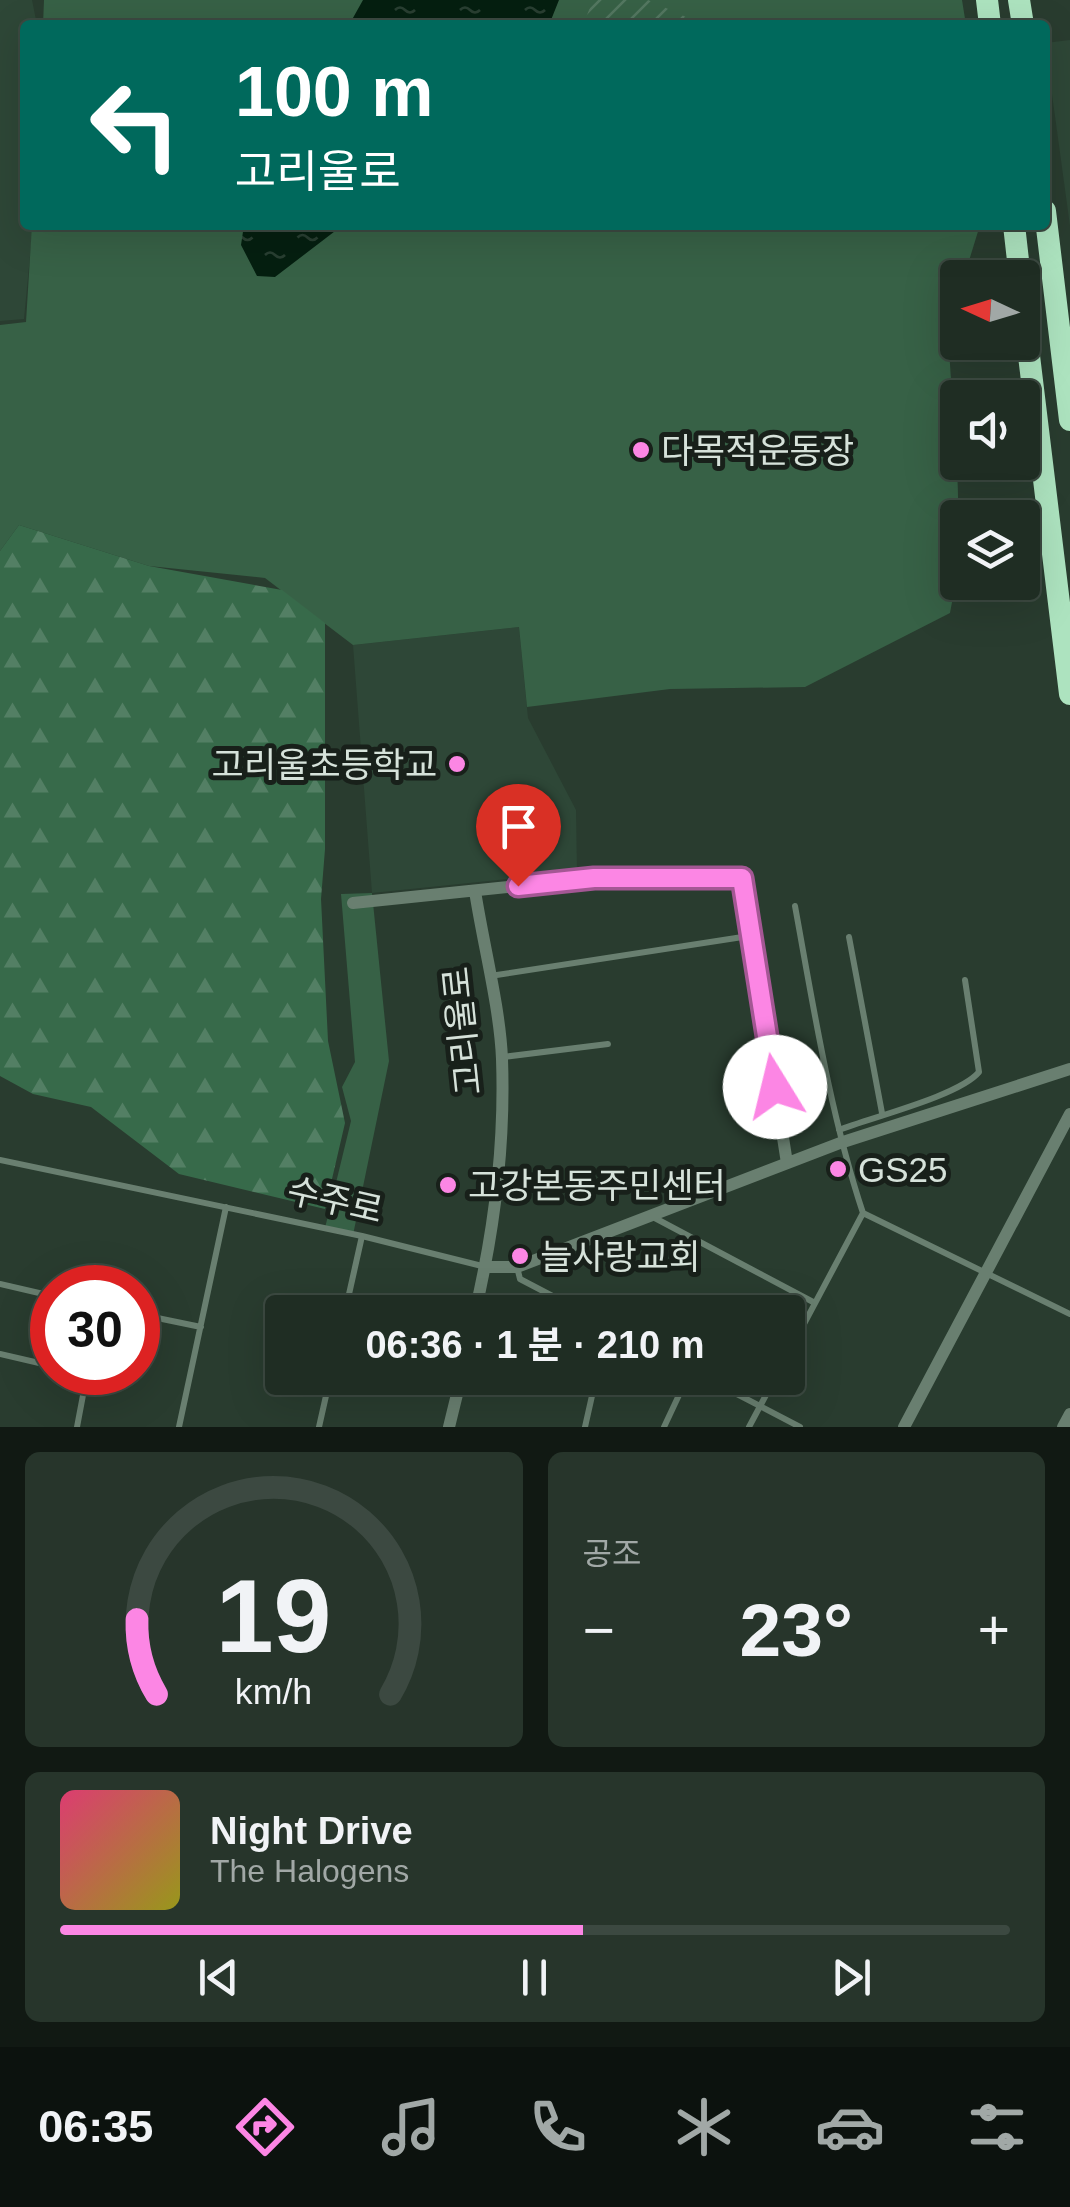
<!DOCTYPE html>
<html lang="ko">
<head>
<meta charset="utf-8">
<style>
  :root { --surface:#1f2d23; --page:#27352b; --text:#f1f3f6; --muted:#a1a8a6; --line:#3c4941; --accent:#fc86e4 }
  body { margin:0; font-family:Helvetica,"Noto Sans KR",sans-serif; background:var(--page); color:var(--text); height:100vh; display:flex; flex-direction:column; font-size:38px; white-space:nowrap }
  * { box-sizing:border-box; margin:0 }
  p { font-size:32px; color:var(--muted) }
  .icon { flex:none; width:55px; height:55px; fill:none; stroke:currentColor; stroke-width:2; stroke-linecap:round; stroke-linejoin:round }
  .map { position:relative; height:1427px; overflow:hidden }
  .sheet { display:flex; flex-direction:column; gap:25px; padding:25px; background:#111913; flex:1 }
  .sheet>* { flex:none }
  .top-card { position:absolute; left:20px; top:20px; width:1030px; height:210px; border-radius:10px; box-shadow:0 10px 40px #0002,0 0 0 2px var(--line); background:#00695c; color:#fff; overflow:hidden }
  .needle { width:65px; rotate:274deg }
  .controls { position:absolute; left:940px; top:260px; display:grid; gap:20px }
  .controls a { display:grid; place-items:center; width:100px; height:100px; border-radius:10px; background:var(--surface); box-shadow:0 10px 40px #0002,0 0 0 2px var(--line); font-size:50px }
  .speed { position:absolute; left:30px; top:1265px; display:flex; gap:20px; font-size:50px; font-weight:700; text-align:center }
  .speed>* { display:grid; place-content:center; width:130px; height:130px; border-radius:50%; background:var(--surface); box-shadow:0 10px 40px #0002,0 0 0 2px var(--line); line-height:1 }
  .speed .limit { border:15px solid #d22; background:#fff; color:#111 }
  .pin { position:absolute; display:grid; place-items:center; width:85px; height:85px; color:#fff; margin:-102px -42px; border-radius:50% 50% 50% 0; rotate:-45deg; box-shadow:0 0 10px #0007 }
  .pin .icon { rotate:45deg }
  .me { position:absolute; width:110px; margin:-55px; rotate:351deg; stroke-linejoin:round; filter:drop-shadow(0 0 8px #0008) }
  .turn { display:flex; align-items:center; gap:35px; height:210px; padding:0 50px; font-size:45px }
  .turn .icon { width:130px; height:130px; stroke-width:2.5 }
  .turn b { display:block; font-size:70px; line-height:85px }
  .big { font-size:75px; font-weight:700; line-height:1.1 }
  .sheet .card { flex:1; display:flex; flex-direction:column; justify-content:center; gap:15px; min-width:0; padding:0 35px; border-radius:15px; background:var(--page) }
  .sheet .dial { align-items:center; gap:0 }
  .dial svg { height:260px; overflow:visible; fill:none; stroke:var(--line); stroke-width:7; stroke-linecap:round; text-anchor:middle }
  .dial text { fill:var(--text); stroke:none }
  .song { display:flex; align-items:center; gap:30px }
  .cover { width:120px; height:120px; border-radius:15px; background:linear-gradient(135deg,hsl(340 70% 55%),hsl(60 70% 35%)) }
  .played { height:10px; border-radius:5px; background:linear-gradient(90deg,var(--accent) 55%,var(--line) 55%) }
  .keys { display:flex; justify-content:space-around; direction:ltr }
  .heat { display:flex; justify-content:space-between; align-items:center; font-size:55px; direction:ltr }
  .sheet .tiles { flex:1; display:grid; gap:25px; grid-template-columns:1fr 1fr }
  .card:last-child { grid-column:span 2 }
  .trip { position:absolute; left:265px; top:1295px; width:540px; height:100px; border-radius:10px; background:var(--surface); box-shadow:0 10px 40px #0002,0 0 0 2px var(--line); font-weight:700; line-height:100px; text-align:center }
  .menu { display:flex; height:160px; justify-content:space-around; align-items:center; background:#0c120e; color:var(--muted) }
  .menu .icon { width:70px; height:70px }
  .menu .current { color:var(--accent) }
  .menu b { font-size:45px; color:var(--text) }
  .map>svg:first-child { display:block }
  .built { fill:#2e4737 }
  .green { fill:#376146 }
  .forest { fill:url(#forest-firs) }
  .garden { fill:url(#garden-furrows) }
  .water { fill:url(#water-ripples) }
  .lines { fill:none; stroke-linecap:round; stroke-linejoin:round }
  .service { stroke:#697f70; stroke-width:6 }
  .minor { stroke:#697f70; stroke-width:12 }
  .motorway { stroke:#ade3bf; stroke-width:22 }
  .route-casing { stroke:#a45794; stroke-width:25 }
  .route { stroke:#fc86e4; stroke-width:18 }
  .poi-dot { fill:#fc86e4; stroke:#18201a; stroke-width:4 }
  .labels { text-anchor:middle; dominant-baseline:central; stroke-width:10; stroke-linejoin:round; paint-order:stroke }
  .poi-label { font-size:35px; fill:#d6e2da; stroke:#18201a; text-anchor:start }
  .street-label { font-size:35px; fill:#d6e2da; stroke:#18201a }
</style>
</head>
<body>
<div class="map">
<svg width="1070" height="1427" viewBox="0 0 1070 1427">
  <defs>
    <pattern id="forest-firs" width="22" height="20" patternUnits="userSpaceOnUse" patternTransform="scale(2.5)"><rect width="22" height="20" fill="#376a4a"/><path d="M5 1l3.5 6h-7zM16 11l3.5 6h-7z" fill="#537f64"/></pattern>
    <pattern id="garden-furrows" width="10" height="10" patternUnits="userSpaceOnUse" patternTransform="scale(2.5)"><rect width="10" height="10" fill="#376146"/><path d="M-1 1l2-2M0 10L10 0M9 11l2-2" fill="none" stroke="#537760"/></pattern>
    <pattern id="water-ripples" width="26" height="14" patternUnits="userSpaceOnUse" patternTransform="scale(2.5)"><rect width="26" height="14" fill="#051f10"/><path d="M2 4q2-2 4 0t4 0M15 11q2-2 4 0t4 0" fill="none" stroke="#293f32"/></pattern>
  </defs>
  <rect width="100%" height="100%" fill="#293c2f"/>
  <path class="built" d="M0 0H32L37 25H25V225H33L24 319 0 321Z
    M1070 40V226L1045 43Z
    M519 627 528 718 576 810 577 872 372 893 353 645Z"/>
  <path class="green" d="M44 0H962L966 25H43Z
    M32 225H980L964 277 958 278 957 298 948 330C952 419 968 527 950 613L805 687 670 689 527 707 519 627 353 645 265 578 149 566 19 525 0 551V325L26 322Z
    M372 893 389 1061 353 1235 325 1228 351 1121 342 1087 355 1062 341 894Z"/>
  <path class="forest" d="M19 525 149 566 282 590 325 623V849L321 899 328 1041 345 1123 325 1209 179 1174 91 1107 33 1094 0 1076V551Z"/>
  <path class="garden" d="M593 0H648L704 25H583Z"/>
  <path class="water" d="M363 0H559L549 25H349Z
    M244 225H343L275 277 257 276 241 245Z"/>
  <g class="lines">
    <path class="service" d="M795 906C814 1010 830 1113 863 1213
      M849 937 882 1113
      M490 976 749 936
      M503 1057 608 1044
      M839 1130C872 1117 959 1096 979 1072L965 980
      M0 1160 362 1236 482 1266
      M863 1213 1070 1314
      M651 1216 815 1303
      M517 1267 520 1279 583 1312
      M0 1284 52 1296
      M345 1312 362 1236
      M138 1314 201 1327
      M0 1354 52 1366
      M788 1354 863 1213
      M706 1378 800 1427
      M77 1427 87 1374 80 1372
      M179 1427 226 1207
      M319 1427 330 1378
      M585 1427 596 1378
      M664 1427 687 1378
      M749 1427 775 1378"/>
    <path class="minor" d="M475 891C483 943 500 1008 502 1059 505 1142 494 1231 475 1312
      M353 903 594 878H742L787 1163
      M486 1267H517L840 1143 1070 1069
      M449 1427 461 1378
      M904 1427 1070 1114
      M1063 1427 1070 1414"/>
    <path class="motorway" d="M987 0 990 25
      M1019 0 1023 25
      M1045 211 1070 420
      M1014 225 1020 278
      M1022 298 1070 694"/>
  </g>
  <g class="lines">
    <defs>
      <path id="route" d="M518 886 594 878H742L775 1087"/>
    </defs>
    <use href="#route" class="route-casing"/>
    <use href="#route" class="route"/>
  </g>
  <g class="poi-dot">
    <circle cx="641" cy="450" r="10"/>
    <circle cx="457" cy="764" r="10"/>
    <circle cx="838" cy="1169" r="10"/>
    <circle cx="448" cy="1185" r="10"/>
    <circle cx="520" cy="1256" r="10"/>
  </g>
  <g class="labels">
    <g class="poi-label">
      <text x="661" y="450">다목적운동장</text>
      <text x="437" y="764" text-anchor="end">고리울초등학교</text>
      <text x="858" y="1169">GS25</text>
      <text x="468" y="1185">고강본동주민센터</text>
      <text x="540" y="1256">늘사랑교회</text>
    </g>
    <g class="street-label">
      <text transform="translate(462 1031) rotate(-96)">고리울로</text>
      <text transform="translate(335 1200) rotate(13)">수주로</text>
    </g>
  </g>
</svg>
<div class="controls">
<a><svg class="needle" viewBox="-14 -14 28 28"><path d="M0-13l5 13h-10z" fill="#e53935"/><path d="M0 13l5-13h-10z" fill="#a1a8a6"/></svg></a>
<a><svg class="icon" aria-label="sound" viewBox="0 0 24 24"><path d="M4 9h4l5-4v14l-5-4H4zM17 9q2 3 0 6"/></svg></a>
<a><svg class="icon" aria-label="layers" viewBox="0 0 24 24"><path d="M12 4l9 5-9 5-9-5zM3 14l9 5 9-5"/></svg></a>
</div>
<div class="speed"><div class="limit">30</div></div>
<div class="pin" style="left:518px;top:886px;background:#d93025"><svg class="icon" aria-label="arrive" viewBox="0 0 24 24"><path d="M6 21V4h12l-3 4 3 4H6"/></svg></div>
<svg class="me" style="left:775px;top:1087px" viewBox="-20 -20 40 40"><circle r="19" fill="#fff"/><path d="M0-13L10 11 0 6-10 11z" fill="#fc86e4"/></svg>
<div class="trip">06:36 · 1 분 · 210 m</div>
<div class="top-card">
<div class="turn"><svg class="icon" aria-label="left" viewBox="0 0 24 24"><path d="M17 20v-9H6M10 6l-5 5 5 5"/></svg><div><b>100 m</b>고리울로</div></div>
</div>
</div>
<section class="sheet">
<div class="tiles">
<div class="card dial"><svg viewBox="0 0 100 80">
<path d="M14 69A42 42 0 1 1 86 69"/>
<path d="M14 69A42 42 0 0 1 8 46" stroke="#fc86e4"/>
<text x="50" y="56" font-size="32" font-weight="700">19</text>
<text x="50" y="72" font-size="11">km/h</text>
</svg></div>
<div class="card"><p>공조</p>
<div class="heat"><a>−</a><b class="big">23°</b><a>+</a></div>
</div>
<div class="card">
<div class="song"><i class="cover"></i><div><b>Night Drive</b><p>The Halogens</p></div></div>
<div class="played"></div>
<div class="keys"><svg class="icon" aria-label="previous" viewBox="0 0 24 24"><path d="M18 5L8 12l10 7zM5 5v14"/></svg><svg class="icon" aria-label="pause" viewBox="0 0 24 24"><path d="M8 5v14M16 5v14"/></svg><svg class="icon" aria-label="next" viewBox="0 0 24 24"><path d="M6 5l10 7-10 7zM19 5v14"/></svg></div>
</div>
</div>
</section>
<nav class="menu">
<b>06:35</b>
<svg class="icon current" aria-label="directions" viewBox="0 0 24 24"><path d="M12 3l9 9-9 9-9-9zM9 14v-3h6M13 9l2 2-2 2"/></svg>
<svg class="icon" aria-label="music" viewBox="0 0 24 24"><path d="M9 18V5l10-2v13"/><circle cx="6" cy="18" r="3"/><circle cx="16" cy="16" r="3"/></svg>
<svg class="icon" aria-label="phone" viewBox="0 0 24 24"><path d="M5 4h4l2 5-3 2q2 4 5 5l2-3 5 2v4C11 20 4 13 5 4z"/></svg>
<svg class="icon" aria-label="climate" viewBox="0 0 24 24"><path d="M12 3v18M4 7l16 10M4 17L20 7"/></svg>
<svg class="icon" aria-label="car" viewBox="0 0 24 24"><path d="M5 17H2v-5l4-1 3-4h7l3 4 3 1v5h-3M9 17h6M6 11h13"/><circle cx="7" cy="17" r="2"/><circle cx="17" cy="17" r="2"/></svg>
<svg class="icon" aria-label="filters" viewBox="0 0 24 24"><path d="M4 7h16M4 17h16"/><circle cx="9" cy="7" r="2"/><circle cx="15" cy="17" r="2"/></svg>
</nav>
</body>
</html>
